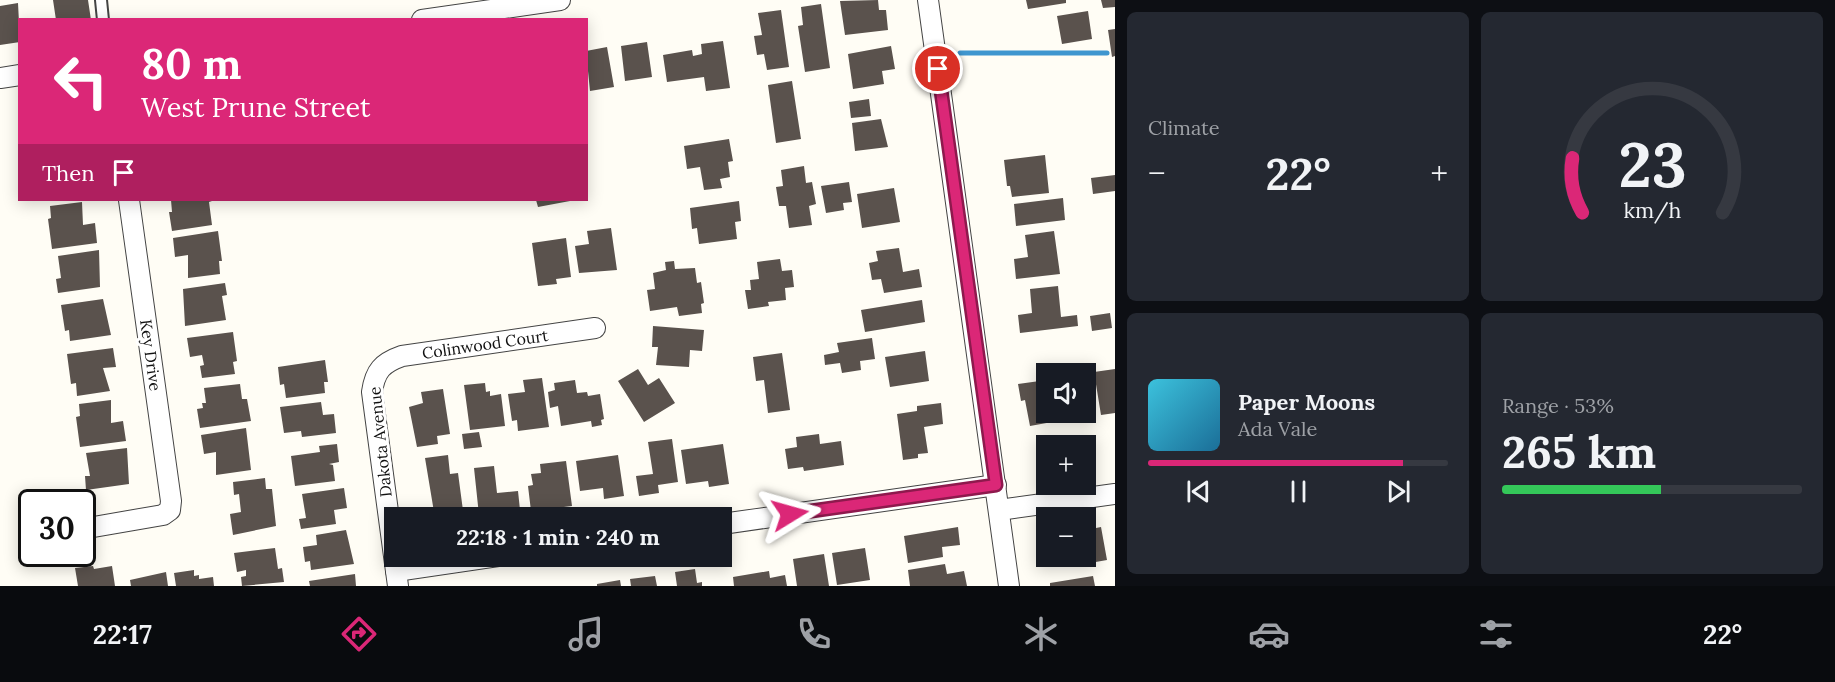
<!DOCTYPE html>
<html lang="en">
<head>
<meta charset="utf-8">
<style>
  :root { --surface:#171b24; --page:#242831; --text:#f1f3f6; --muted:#9ea1a6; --line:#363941; --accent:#db2777 }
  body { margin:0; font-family:Lora,serif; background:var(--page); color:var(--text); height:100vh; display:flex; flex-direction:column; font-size:22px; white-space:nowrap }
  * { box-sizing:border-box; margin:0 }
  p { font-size:20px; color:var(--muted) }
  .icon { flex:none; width:33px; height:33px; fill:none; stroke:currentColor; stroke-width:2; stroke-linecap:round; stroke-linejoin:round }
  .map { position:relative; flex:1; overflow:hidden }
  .drawer { display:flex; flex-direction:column; gap:12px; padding:12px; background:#0d0f14; width:720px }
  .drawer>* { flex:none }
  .guide { position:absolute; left:18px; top:18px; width:570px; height:183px; border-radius:0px; box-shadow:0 3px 15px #0003; background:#db2777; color:#fff; overflow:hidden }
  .fabs { position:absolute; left:1036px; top:363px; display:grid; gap:12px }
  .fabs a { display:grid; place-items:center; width:60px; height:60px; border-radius:0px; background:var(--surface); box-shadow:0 3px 15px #0003; font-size:30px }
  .speed { position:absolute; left:18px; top:489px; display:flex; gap:12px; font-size:30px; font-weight:700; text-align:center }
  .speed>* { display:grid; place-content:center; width:78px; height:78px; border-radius:50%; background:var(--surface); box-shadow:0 3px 15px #0003; line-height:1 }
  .speed .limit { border:3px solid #111; border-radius:9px; background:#fff; color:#111 }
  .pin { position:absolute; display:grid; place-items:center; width:51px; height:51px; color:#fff; margin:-26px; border:3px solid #fff; border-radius:50%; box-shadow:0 2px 6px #0007 }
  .me { position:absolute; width:66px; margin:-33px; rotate:82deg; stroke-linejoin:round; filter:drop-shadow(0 0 4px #0008) }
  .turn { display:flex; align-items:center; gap:21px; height:126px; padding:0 24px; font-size:27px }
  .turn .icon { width:78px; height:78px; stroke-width:2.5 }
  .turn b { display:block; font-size:42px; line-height:51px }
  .then { display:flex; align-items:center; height:57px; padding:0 24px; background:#0003; gap:12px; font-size:22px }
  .big { font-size:45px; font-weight:700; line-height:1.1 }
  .drawer .card { flex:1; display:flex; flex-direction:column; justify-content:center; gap:9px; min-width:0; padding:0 21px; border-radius:9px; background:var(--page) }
  .drawer .dial { align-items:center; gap:0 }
  .dial svg { height:156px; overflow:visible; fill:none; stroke:var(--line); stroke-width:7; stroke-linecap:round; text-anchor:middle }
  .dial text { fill:var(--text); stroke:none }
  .song { display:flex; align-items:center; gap:18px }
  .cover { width:72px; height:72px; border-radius:9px; background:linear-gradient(135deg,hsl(190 70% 55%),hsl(200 70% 35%)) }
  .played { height:6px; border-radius:3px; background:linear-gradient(90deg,var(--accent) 85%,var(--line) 85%) }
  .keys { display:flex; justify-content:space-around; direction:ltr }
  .heat { display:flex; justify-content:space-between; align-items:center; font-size:33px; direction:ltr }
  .charge { height:9px; border-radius:4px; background:linear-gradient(90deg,#34c759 53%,var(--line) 0) }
  .drawer .tiles { flex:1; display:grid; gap:12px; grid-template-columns:repeat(2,1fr) }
  .trip { position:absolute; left:384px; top:507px; width:348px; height:60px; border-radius:0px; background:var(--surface); box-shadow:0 3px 15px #0003; font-weight:700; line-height:60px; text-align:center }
  .tab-bar { display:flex; height:96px; justify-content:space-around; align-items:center; background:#090b0e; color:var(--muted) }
  .tab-bar .icon { width:42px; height:42px }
  .tab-bar .selected { color:var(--accent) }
  .tab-bar b { font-size:27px; color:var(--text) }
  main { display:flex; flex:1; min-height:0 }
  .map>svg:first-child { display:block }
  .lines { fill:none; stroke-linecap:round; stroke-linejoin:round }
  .stream { stroke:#3f96cf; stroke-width:5 }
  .building { fill:#5a524d }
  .lane-casing { stroke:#444; stroke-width:14 }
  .street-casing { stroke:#444; stroke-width:22 }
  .lane { stroke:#fff; stroke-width:10 }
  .street { stroke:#fff; stroke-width:20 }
  .route-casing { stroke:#8e194d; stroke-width:15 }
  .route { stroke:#db2777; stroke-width:10 }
  .labels { text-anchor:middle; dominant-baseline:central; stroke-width:6; stroke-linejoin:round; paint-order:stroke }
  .street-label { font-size:16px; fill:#111; stroke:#fff }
</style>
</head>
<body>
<main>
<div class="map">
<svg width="1115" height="586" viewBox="0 0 1115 586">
  <rect width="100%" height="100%" fill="#fffdf5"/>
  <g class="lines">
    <path class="stream" d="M960 53H1107"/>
  </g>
  <path class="building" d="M53 0H88L91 20H56Z
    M878 0 879 10H886L888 30 845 35 840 1Z
    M1026 0H1066V3L1028 9Z
    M1101 0H1115V7L1103 8Z
    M18 3 20 42 0 45V6Z
    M821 4 830 68 805 72 798 26 803 25 801 7Z
    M781 10 789 67 767 70 764 54 757 55 754 36 762 35 758 13Z
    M1088 11 1092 39 1062 44 1057 16Z
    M1115 29V56L1112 57 1108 30Z
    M723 41 730 88 706 91 704 77 667 82 663 55 692 50 693 56 702 54 701 44Z
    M647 42 652 77 625 81 621 46Z
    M891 46 895 69 882 71 884 84 853 89 848 54Z
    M607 47 614 87 590 91 586 51Z
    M792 81 801 139 776 143 768 85Z
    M869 99 871 116 851 118 849 102Z
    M881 119 888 147 855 151 852 123Z
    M729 139 733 161 728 162 730 177 720 179 722 188 704 190 700 167 687 169 684 146Z
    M1045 155 1049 193 1012 197 1010 186H1007L1004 160Z
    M804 166 806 183 812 182 816 204 809 206 812 225 789 228 786 206H779L776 187 783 186 781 170Z
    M1115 175V191L1093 194 1091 178Z
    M849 182 852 202 843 203 844 210 826 213 821 186Z
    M894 188 900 222 862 228 857 194Z
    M1063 198 1065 220 1016 226 1014 204Z
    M171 200H215L209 202 212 225 172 231 169 212H172Z
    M536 200H570V201L538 207Z
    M739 201 741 221 735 222 737 239 699 244 697 228 692 229 690 208Z
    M82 202 83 225 95 223 97 243 52 249 48 219 51 218 50 206Z
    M611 228 617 270 579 273 575 246 589 244 587 231Z
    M218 231 222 261H219L220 274 188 278V255L175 257 173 238Z
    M1054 231 1060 274 1016 279 1014 259 1028 257 1025 235Z
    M566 238 571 277 556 279 557 284 538 286 532 243Z
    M899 248 903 272 919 269 922 287 884 293 881 279 872 280 869 263 878 261 876 251Z
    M99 250 100 287 58 293 56 279 61 278 58 256Z
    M780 259 782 271 792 270 794 287 785 288 786 300 768 302 769 306 748 309 745 290H751L750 280 759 279 757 262Z
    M674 261 675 269 695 268 697 283 701 282 704 303 701 304 702 313 679 316 677 307 650 311 647 290 655 289 653 273 666 270 665 262Z
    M225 283 227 295 222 296 226 320 185 326 183 289Z
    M1058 286 1061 317 1077 315 1078 326 1020 333 1018 315 1032 313 1030 289Z
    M103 299 111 335 70 341 69 330 65 331 61 305Z
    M922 300 925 322 865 332 861 310Z
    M1110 313 1112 328 1092 331 1090 316Z
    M653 326 704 330 702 351 690 350 689 367 656 365 658 347H652Z
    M233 332 237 361 233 362 235 374 202 378 200 366 204 365 202 355 190 357 187 338Z
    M872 338 875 359 860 361 861 370 842 373 840 363 825 365 824 355 839 352 837 343Z
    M113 348 116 367 103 368 110 391 77 396 76 383 71 384 67 354Z
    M925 351 929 381 890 387 885 357Z
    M782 353 790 410 768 413 764 380 756 381 753 357Z
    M325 360 328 382H324L325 393 286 398 284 384 280 385 278 367Z
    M638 369 648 385 659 378 675 403 644 422 618 381Z
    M1115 369V413L1101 415 1094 372Z
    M542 378 549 427 518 431 517 420 512 421 508 394 525 392 523 380Z
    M575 380 577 393 587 392 588 396 600 394 604 419 601 420 602 425 592 427 591 421 561 426 558 406 550 408 548 392 555 390 554 383Z
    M1047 380V412H1062L1063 420 1030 426 1025 400 1021 401 1018 384Z
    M485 383 486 392 490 391V396L501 394 505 426 470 430 464 385Z
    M240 384 242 399H247L251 421 200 428 197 409 203 408 202 403H206L204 388Z
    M443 389 450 434 437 436 438 444 417 447 409 407 423 403 421 392Z
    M111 400V423L123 421 126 441 80 447 76 417 80 416 79 404Z
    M321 402 323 415 334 414 336 433 302 437 301 431 284 433 280 407Z
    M941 403 943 424 924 427 928 453 918 454V458L903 460 897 414 917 411V406Z
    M246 428 251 470 216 475V452L204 454 201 435Z
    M479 432 482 447 464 449 462 434Z
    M819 434 820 444 841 441 844 465 804 471 803 467 788 469 785 449 797 447 796 437Z
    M672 439 678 482 658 485 659 493 639 496 636 476 653 474 648 442Z
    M337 444 339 462 329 464 333 465 335 481 295 486 291 456 320 452 319 446Z
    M723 444 729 484 709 487 708 481 686 484 681 450Z
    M127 448 129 484 86 490 85 476H90L86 453Z
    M448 455 450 474 458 473 464 518H435L425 458Z
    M618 455 624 496 604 499 603 488 580 491 576 461Z
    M566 461 572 506 531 511 528 486 533 485 531 474 541 473 540 464Z
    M494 466 497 493 518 491 520 510 479 515 474 468Z
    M265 478 266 489H272L276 526 233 535 230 514 241 512 239 494 234 495 233 482Z
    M344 488 347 508 334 510 336 524 301 529 299 519 306 518 302 494Z
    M958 527 960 545 942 547 943 557 908 563 904 536Z
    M1101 527 1107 560 1073 566 1072 556H1086V530Z
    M346 530 354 564 311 570 310 561 305 562 303 547 317 545 316 535Z
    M275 548 278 569 282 568 284 582 242 586 241 577 246 576V570L237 572 234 553Z
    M865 548 870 580 837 585 832 553Z
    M824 554 829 586H797L793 559Z
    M945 564 947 574 964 571 967 586H910L908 570Z
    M93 566 94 569 112 566 115 586H78L75 568Z
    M695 569 697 583 702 582V586H677L675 572Z
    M194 570V576L199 575V579L213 577 214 586H176L174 573Z
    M769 571 770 578 785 575 787 586H734L733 577Z
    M166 572 168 586H131L130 580Z
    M355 574 356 586H310L309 581Z
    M655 576 657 586H631L630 579Z
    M1093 576 1095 586H1050V583Z
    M620 580 621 586H597V584Z"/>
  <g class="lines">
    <defs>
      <path id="lane" d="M101 0 103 20"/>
      <g id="street">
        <path d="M928 0 1009 586"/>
        <path d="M422 20 560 0"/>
        <path d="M0 78 20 75"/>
        <path d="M999 510 1115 494"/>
        <path d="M722 524 996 485"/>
        <path d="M82 529 163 515 170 510 171 501 129 200"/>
        <path d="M396 571 498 556"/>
        <path id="s1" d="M398 586 372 392C375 371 382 363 402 356L595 328"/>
      </g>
    </defs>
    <use href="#lane" class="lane-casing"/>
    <use href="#street" class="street-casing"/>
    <use href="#lane" class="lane"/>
    <use href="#street" class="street"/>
  </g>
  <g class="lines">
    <defs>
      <path id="route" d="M790 514 996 485 938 69"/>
    </defs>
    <use href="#route" class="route-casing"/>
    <use href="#route" class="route"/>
  </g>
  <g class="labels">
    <g class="street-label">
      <text stroke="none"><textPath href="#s1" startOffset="330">Colinwood Court</textPath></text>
      <text transform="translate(151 355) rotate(82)">Key Drive</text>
      <text transform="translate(380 442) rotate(-96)">Dakota Avenue</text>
    </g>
  </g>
</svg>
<div class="fabs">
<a><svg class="icon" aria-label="sound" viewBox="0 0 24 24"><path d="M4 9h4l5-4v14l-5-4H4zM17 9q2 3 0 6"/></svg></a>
<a>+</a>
<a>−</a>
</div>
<div class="speed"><div class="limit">30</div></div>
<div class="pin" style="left:938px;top:69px;background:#d93025"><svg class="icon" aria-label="arrive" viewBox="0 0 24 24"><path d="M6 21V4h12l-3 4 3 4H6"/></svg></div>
<svg class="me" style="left:790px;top:514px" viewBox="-20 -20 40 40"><path d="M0-17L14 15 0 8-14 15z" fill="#db2777" stroke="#fff" stroke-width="4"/></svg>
<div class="trip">22:18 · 1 min · 240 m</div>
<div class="guide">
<div class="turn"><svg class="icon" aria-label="left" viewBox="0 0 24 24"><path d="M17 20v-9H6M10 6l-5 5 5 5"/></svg><div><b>80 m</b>West Prune Street</div></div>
<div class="then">Then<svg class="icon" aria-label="arrive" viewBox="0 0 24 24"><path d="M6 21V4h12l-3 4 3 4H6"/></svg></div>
</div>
</div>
<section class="drawer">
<div class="tiles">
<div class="card"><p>Climate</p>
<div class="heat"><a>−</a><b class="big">22°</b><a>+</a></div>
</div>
<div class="card dial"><svg viewBox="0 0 100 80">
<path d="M14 69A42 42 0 1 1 86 69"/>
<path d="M14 69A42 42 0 0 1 9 41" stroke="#db2777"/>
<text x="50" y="56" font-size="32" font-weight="700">23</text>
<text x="50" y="72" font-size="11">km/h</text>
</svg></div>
<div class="card">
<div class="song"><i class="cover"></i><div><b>Paper Moons</b><p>Ada Vale</p></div></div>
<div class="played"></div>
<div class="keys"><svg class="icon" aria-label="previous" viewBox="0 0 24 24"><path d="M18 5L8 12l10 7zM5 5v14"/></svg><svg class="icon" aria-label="pause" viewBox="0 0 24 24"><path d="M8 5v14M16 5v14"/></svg><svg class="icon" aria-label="next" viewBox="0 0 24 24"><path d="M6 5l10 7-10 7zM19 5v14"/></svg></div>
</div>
<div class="card"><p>Range · 53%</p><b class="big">265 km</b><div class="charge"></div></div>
</div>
</section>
</main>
<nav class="tab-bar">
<b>22:17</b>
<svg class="icon selected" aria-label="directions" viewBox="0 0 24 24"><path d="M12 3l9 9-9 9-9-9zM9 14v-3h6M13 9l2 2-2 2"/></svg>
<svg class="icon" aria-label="music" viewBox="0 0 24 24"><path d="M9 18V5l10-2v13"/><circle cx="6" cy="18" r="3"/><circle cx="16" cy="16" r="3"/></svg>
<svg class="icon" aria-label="phone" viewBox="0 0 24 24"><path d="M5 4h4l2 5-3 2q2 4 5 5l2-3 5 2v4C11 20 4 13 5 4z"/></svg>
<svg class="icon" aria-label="climate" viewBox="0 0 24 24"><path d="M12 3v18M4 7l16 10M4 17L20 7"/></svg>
<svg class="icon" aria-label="car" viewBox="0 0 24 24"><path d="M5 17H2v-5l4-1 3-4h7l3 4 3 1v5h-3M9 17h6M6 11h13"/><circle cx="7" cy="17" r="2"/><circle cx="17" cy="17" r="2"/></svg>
<svg class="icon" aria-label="filters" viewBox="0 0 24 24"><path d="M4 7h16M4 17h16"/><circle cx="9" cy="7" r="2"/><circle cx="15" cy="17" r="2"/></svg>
<b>22°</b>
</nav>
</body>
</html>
